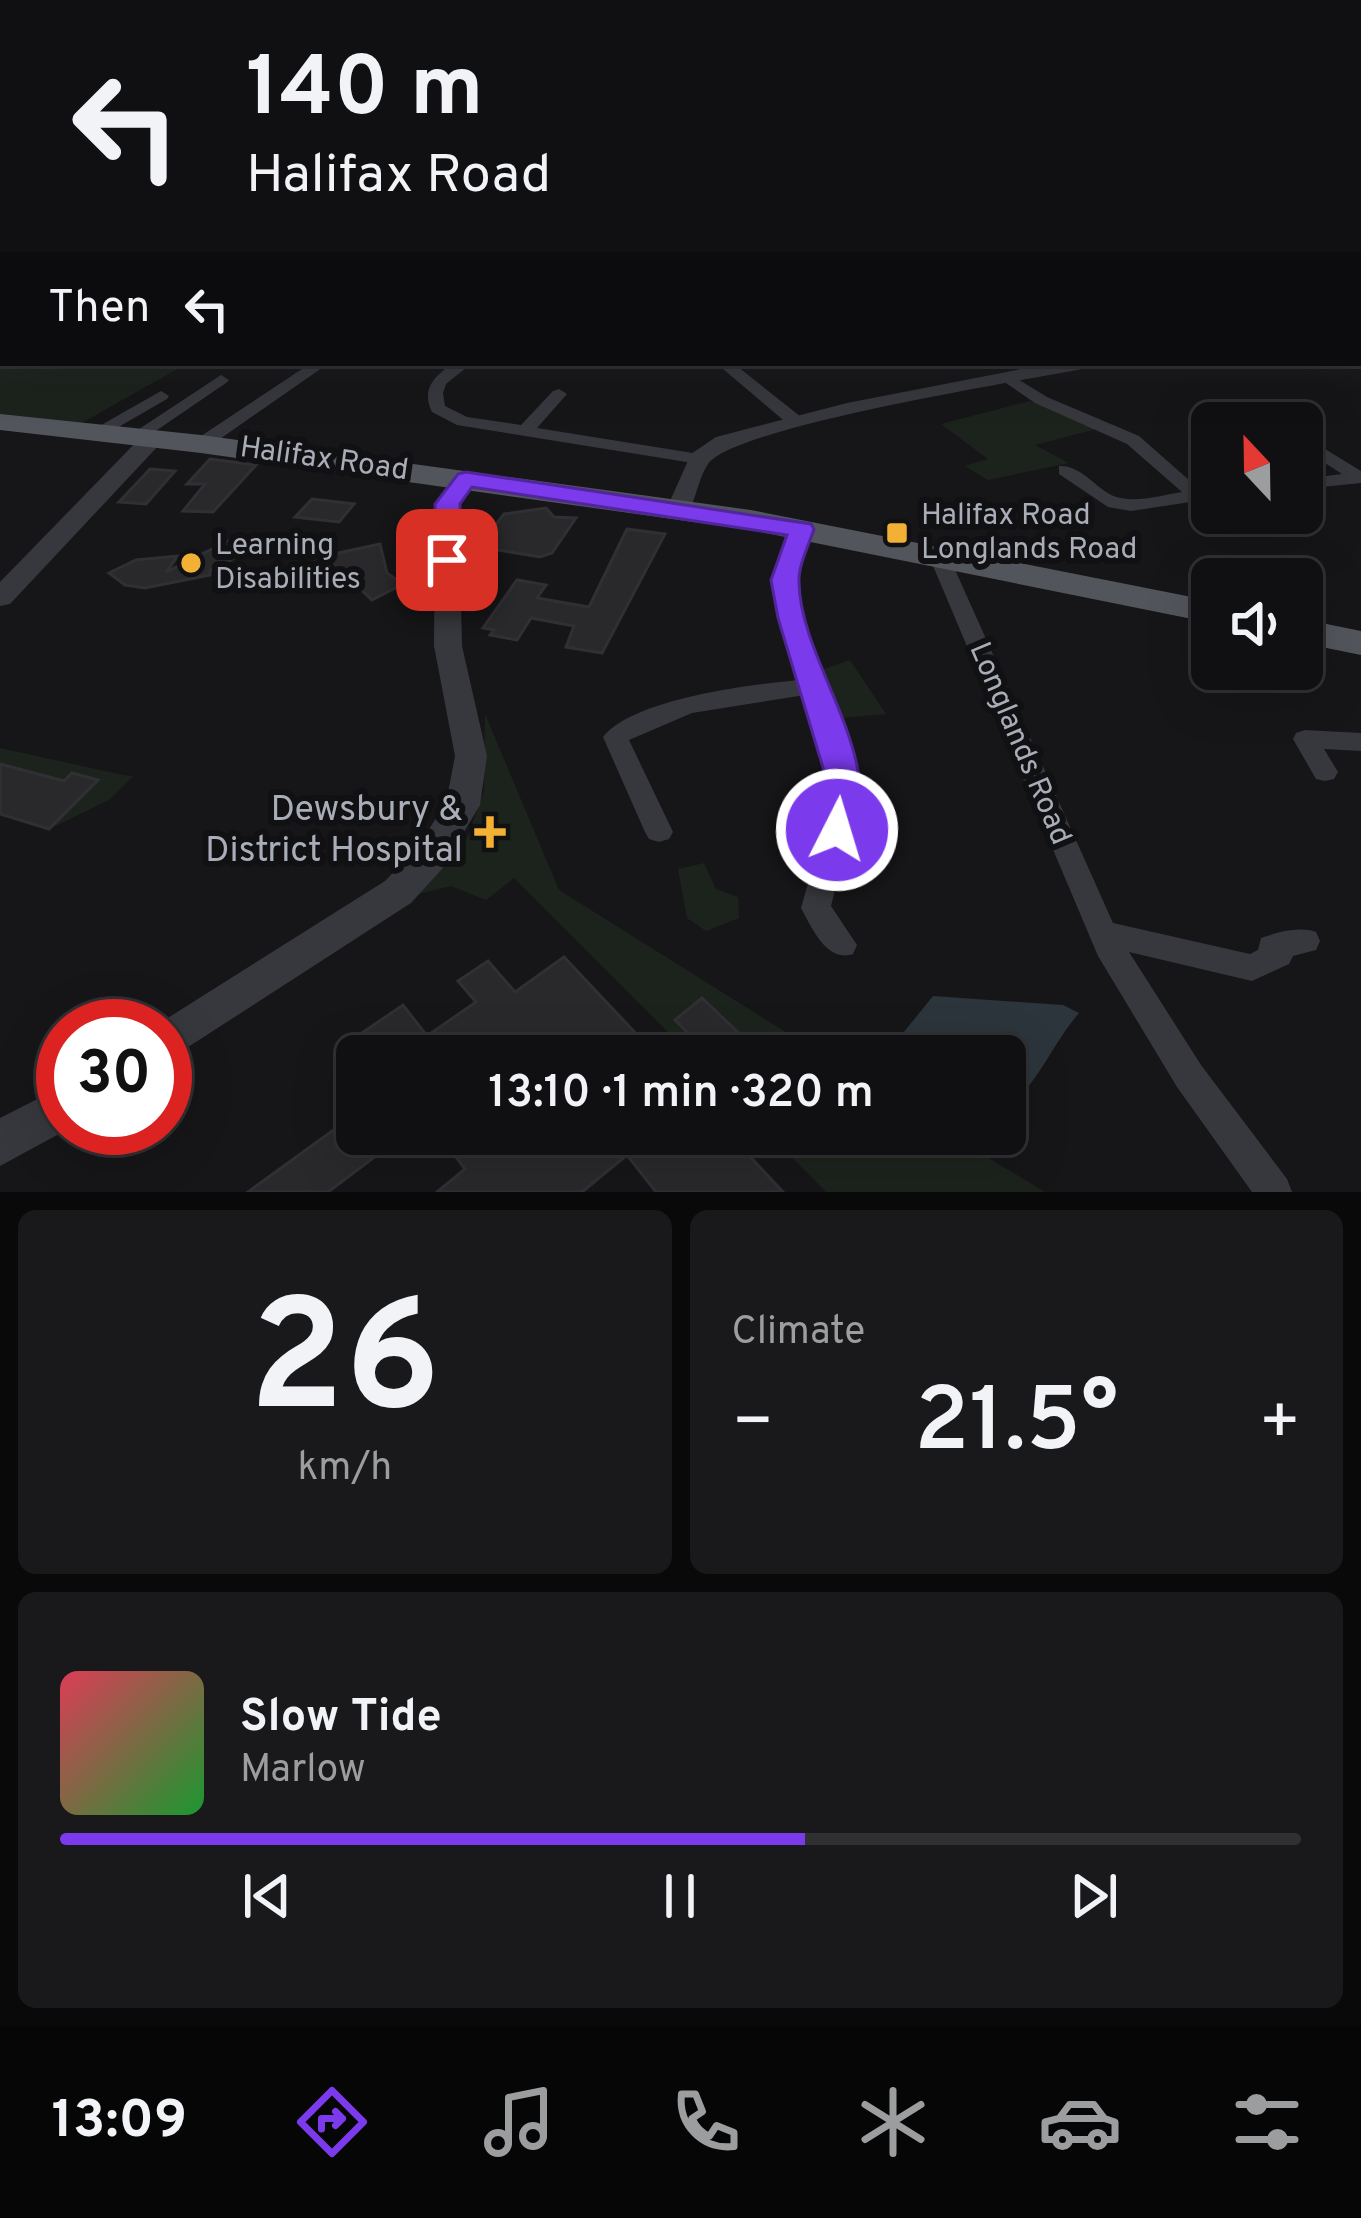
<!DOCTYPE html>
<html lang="en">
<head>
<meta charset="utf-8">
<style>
  :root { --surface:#101012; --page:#19191b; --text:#f1f3f6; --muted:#9c9d9f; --line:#303032; --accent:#7c3aed }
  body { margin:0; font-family:Overpass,sans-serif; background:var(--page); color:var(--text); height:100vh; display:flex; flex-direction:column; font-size:45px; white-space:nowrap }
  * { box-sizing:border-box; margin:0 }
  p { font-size:39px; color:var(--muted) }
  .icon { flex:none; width:66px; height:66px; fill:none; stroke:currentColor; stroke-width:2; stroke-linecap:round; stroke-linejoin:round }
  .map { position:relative; height:1192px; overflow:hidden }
  .details { display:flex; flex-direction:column; gap:18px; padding:18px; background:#09090a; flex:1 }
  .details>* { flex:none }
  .hud { position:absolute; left:0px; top:0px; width:1362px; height:366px; box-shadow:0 12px 48px #0002,0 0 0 3px var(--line); background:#101012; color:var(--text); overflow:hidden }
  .needle { width:78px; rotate:338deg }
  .buttons { position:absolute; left:1191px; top:402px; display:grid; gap:24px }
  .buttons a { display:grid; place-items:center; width:132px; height:132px; border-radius:18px; background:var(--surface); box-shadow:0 12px 48px #0002,0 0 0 3px var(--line); font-size:60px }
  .speed { position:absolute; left:36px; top:999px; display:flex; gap:24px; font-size:60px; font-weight:700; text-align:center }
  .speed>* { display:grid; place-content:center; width:156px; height:156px; border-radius:50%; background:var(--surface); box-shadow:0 12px 48px #0002,0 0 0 3px var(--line); line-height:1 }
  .speed .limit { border:18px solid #d22; background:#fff; color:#111 }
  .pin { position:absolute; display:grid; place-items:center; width:102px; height:102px; color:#fff; margin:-51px; border-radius:24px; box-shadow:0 6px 18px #0006 }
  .me { position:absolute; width:132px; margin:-66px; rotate:5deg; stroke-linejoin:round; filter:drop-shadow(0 0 9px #0008) }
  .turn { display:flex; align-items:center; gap:42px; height:252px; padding:0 48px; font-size:54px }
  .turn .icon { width:156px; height:156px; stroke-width:2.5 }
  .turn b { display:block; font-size:84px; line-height:102px }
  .then { display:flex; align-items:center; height:114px; padding:0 48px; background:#0003; gap:24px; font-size:45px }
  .big { font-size:90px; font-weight:600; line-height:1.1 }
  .details .widget { flex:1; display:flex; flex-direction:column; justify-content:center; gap:18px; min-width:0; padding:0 42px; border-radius:18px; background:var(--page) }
  .details .dial { align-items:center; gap:0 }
  .dial b { font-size:156px; line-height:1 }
  .song { display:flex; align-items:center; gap:36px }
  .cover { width:144px; height:144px; border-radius:18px; background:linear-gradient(135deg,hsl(350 70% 55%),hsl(130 70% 35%)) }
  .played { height:12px; border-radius:6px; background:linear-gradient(90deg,var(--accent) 60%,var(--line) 60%) }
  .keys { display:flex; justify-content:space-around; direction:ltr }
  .heat { display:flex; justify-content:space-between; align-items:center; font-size:66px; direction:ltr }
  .details .tiles { flex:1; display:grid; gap:18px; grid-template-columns:1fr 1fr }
  .widget:last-child { grid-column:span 2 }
  .trip { position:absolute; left:336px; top:1035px; width:690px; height:120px; border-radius:18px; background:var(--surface); box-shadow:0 12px 48px #0002,0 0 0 3px var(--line); font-weight:600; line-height:120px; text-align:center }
  .dock { display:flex; height:192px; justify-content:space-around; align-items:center; background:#060607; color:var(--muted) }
  .dock .icon { width:84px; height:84px }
  .dock .selected { color:var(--accent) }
  .dock b { font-size:54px; color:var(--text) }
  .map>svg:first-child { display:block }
  .green { fill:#1c231d }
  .water { fill:#2c353c }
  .building { fill:#29292c; stroke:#303034; stroke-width:3 }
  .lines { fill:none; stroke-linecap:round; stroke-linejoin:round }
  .minor { fill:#37383d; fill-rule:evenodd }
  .tertiary { fill:#37383d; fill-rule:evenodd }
  .primary { fill:#53555c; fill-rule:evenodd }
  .route { fill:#7c3aed; stroke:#51269a; stroke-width:3 }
  .poi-dot { fill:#f2b134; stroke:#111113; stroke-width:4.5 }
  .labels { text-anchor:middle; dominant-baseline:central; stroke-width:12; stroke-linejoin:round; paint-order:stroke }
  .street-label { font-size:30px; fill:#a8adb8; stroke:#111113 }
  .poi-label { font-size:30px; fill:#a8adb8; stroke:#111113; text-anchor:start }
  .near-poi-label { font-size:36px; fill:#a8adb8; stroke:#111113; text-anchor:end }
</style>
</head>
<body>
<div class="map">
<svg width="1361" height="1192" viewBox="0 0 1361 1192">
  <rect width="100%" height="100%" fill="#161618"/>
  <path class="green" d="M0 252 3 363H188L71 429 0 422Z
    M1030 401 1100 428 1035 445 1069 463 988 480 965 466 988 459 941 424Z
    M850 660 886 714 841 718 821 670Z
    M485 714 559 890 824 1056H692L514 878 486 900 451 886 418 894 467 838 484 791Z
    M0 748 123 775 133 776 109 800 49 829 97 780 72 773 52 792 29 772 0 764Z
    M704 863 716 889 738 897 739 918 706 931 687 918 678 869Z
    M769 1134H949L1045 1192H826Z"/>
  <path class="water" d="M933 996 1063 1005 1079 1013C1053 1043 1040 1080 1010 1106L1005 1105V1056H977L976 1045C951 1035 944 1040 922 1053L903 1033Z"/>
  <path class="building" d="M210 459 256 465 213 512 183 511 205 484H187Z
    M150 469 175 471 146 504 119 502Z
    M312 499 354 504 339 522 295 517Z
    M546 508 554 517 576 518 552 553 540 557 492 549 484 540 504 514Z
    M627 529 665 534 602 653 566 647 574 626 531 618 517 640 490 635 494 630 483 628 517 580 546 585 537 598 589 607Z
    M234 538 252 549 210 571V575L145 588 125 585 109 573 136 560 178 556 166 572Z
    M380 544 387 573 403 584 372 600 343 573 320 577 315 558Z
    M0 764 64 781 72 773 98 780 49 829 0 814Z
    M564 957 657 1056H547L532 1039 509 1056H378L362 1033 403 1005 427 1036 476 1002 458 981 488 961 515 992Z
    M702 998 749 1043 735 1056H711L675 1020Z
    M357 1113V1134H405L328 1192H248Z
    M439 1134H476L489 1152 511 1134H729L783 1192H656L627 1155 582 1192H437L465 1169Z"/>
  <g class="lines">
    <path class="minor" d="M311 363H329L207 448H195V440Z
      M454 363H472L446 384 443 393 445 406 467 417 521 425 553 391 559 389 567 394 537 428 699 454 708 459 699 464 457 425 432 412C421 389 434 376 454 363Z
      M716 363H733L801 417V425H789Z
      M1008 373 1047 397 1139 436 1206 495 1197 501 1131 511 1108 507 1059 474V466C1080 465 1093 485 1111 495 1132 505 1161 495 1182 492L1127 444 1035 403 1003 381V375Z
      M221 375 229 380 226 383 141 441 135 442 127 437Z
      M161 391 169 396 167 399 103 436 97 437 89 432Z
      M1257 407 1282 419 1284 423H1264L1249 412Z
      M1302 435 1361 471V483L1302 489V479L1342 474 1302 448Z
      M802 523 812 529 795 580 803 618 860 791 831 906 857 945 853 954C827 963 812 928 801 908L834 791 805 695 692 713 629 740 673 832 669 839 659 842 649 839 645 832 603 737C633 699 752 684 800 680L781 618 775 580 792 529Z
      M938 548 948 554 1113 923 1250 954 1258 950 1261 938C1278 932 1299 926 1316 932L1320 941 1316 950 1293 956 1289 964 1252 981 1129 952 1201 1065 1287 1179 1292 1192H1252L1177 1087 1098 956 928 554Z
      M1305 730 1361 733V751L1324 749 1338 772 1334 779 1325 781 1316 779 1293 739 1296 733Z"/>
    <path class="tertiary" d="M1359 352 1361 353V366L1353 363H1359Z
      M1052 363H1092L1082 369C1022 381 735 426 708 464 698 479 696 500 687 515L678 517 666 510 691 454 716 437 847 403Z
      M152 432 160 434V444L10 604 0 606V582L144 434Z
      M466 472 478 479 459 504 462 646 487 756 480 805 442 869 411 903 165 1062V1026H155L385 881 416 849 446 803 455 756 434 646 435 504 458 474Z
      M63 1086V1128H70L0 1166V1118Z"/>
    <path class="primary" d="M0 414 201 435 751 510 1212 601V623L751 530 201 453 0 430Z
      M1302 619 1361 631V655L1302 643Z"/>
  </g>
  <linearGradient id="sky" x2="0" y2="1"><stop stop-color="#0c0c0d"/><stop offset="0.57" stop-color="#363c48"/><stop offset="1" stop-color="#363c48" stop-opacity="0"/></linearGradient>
  <rect width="1361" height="389" fill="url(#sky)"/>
  <path class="route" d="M466 472 811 524 814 529C809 545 798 566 799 582 800 664 891 762 849 840L837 844 824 840 819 830 830 791 778 618 771 580 787 535 472 487 460 504V560L447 567 438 565 434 560 435 504 458 474Z"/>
  <g class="poi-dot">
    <rect x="885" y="521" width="24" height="24" rx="6"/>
    <circle cx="191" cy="563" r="12"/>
    <path d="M484 814h12v12h12v12h-12v12h-12v-12h-12v-12h12z"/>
  </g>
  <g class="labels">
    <g class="street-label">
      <text transform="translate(324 460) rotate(8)">Halifax Road</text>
      <text transform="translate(1019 744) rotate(67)">Longlands Road</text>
    </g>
    <g class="poi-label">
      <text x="921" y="516">Halifax Road<tspan x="921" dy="34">Longlands Road</tspan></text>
      <text x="215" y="546">Learning<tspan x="215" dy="34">Disabilities</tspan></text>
    </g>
    <g class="near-poi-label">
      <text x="463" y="811">Dewsbury &amp;<tspan x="463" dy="41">District Hospital</tspan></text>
    </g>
  </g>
</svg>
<div class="buttons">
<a><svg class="needle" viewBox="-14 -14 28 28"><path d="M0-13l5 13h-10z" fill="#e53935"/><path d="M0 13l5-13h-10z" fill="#9c9d9f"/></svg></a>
<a><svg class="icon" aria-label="sound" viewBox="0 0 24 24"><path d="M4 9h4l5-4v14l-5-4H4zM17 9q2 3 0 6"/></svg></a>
</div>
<div class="speed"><div class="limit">30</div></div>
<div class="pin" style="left:447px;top:560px;background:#d93025"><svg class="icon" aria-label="arrive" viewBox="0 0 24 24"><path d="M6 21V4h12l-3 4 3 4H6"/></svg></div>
<svg class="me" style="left:837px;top:830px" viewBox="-20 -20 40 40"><circle r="17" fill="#7c3aed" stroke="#fff" stroke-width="3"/><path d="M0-11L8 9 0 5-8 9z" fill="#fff"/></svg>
<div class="trip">13:10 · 1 min · 320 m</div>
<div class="hud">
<div class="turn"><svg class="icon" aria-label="left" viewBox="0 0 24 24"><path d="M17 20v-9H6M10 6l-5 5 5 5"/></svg><div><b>140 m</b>Halifax Road</div></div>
<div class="then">Then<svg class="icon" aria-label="left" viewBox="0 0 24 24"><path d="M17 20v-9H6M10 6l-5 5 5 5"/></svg></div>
</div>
</div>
<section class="details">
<div class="tiles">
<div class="widget dial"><b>26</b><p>km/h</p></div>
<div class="widget"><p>Climate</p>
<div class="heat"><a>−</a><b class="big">21.5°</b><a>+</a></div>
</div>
<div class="widget">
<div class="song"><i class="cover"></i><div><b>Slow Tide</b><p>Marlow</p></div></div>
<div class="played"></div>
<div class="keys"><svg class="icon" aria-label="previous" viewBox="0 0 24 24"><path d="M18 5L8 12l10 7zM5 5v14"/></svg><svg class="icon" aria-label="pause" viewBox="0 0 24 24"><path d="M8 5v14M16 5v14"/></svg><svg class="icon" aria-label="next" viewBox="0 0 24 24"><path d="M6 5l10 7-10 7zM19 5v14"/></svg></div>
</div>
</div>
</section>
<nav class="dock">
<b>13:09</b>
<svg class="icon selected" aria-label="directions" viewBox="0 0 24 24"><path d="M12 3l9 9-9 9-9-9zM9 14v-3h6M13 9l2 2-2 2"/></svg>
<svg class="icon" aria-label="music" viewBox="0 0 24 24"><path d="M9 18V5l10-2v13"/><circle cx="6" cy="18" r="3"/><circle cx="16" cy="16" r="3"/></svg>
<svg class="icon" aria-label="phone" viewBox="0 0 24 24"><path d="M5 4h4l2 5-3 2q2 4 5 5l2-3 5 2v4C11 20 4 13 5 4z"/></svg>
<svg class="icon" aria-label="climate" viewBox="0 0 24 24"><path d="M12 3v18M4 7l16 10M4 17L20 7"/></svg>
<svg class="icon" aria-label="car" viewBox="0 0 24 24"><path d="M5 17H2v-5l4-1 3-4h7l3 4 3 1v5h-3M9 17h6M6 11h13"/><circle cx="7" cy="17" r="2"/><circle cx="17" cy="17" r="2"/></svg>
<svg class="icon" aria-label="filters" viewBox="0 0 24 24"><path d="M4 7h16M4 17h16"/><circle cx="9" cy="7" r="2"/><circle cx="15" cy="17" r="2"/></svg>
</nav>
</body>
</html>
